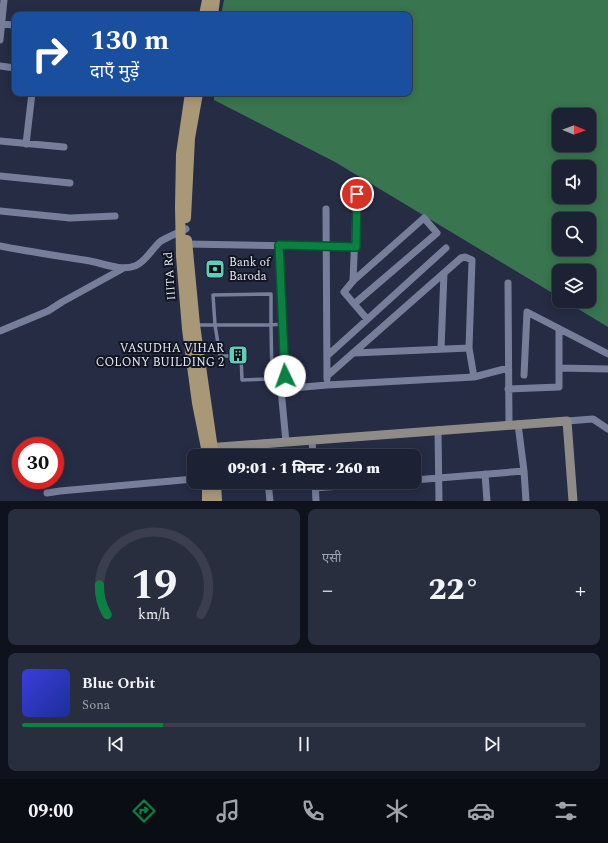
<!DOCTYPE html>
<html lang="hi">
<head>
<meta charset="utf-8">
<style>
  :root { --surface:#1c2133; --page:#292e3f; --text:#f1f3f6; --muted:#a0a3ac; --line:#3a3e4e; --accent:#0b8043 }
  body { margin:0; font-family:Spectral,"Noto Sans Devanagari",serif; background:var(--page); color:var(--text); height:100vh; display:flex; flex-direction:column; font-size:15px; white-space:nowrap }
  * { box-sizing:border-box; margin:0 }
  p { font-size:13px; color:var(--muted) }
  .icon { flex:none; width:22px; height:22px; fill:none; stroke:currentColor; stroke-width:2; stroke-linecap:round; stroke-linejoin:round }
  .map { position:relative; height:501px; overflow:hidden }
  .panel { display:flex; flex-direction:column; gap:8px; padding:8px; background:#0f121c; flex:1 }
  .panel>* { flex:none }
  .banner { position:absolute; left:12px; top:12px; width:400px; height:84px; border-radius:8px; box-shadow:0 2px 10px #0003,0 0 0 1px var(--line); background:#1a4fa0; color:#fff; overflow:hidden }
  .needle { width:26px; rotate:91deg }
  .fabs { position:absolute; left:552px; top:108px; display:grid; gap:8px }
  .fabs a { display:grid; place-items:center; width:44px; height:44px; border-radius:8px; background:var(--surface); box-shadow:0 2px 10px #0003,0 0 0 1px var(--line); font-size:20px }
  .speed { position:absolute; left:12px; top:437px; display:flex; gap:8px; font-size:20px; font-weight:700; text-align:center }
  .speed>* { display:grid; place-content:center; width:52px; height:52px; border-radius:50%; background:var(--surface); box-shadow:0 2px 10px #0003,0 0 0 1px var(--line); line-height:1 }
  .speed .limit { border:6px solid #d22; background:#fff; color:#111 }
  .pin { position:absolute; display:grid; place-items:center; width:34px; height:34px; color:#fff; margin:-17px; border:2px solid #fff; border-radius:50%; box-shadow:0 1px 4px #0007 }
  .me { position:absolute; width:44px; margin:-22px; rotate:357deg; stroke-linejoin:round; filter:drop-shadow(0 0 3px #0008) }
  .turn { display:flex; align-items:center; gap:14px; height:84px; padding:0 12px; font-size:18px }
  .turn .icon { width:52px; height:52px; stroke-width:2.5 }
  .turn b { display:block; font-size:28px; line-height:34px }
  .big { font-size:30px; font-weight:800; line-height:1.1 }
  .panel .tile { flex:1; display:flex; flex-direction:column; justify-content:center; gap:6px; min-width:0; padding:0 14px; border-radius:8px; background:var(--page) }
  .panel .dial { align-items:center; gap:0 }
  .dial svg { height:104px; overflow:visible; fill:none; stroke:var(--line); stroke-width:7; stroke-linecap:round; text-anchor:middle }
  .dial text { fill:var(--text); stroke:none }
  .song { display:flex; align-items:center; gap:12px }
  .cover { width:48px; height:48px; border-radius:6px; background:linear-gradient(135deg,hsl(240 70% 55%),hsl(230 70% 35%)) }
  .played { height:4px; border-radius:2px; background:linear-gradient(90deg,var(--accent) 25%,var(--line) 25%) }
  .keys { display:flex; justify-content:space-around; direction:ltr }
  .heat { display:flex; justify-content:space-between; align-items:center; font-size:22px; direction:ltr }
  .panel .tiles { flex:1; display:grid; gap:8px; grid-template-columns:1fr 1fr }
  .tile:last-child { grid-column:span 2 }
  .trip { position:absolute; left:187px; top:449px; width:234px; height:40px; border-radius:8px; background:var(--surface); box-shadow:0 2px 10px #0003,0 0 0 1px var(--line); font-weight:800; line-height:40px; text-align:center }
  .tabs { display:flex; height:64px; justify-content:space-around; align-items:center; background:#0b0d14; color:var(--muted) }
  .tabs .icon { width:28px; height:28px }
  .tabs .selected { color:var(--accent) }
  .tabs b { font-size:18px; color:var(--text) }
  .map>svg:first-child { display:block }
  .forest { fill:#39754f; fill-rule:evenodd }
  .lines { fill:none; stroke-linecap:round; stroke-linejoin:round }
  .lane { stroke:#767e9a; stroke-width:3.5 }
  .street { stroke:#767e9a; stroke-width:7 }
  .secondary { stroke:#8f8b89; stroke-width:9 }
  .primary { stroke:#a89878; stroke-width:10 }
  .route-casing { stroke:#07532c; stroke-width:10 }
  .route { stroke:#0b8043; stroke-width:7 }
  .labels { text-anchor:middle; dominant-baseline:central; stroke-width:4; stroke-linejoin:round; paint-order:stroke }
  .poi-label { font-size:12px; fill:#e2e7f7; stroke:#121520; text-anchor:start }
  .street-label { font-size:12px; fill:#e2e7f7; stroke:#121520 }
</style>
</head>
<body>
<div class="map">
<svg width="608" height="501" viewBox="0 0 608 501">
  <rect width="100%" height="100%" fill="#262c44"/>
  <path class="forest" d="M224 0H608V327L565 301H589V271H559V297L335 162 214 100V93H409V15H221ZM559 115H589V145H559ZM559 167H589V197H559ZM559 219H589V249H559Z"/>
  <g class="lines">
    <path class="lane" d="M196 325H271V294L213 295 215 325 220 356H241L242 380 272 379 271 325 282 324"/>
    <path class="street" d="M0 24 15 25
      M0 40 4 0
      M0 66 15 68
      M0 141 64 147
      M26 144 32 93
      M0 176 70 183
      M326 209 327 379
      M0 211 70 218 115 216
      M187 244 356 247
      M279 245 286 389
      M0 246C30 252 60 256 90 261 105 264 120 271 135 266 147 261 152 248 161 241 169 236 178 233 186 229
      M353 281 357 181
      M508 283 509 425
      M354 304 437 233 424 218 353 281 344 292 367 319
      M559 330V368L608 369
      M0 331 48 311 62 302 122 269
      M441 349 444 273
      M354 353 469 348
      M327 356 446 248
      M524 375 527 312 608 354
      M327 376 461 258 465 257 472 260 469 348 474 377
      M508 389 559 387V368
      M567 421 593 419 608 429
      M518 424 524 471 526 501
      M438 430 439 501
      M312 440 313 456
      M286 442 281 389 327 385 474 377 508 368
      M265 443 266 456
      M485 474 487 501
      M414 480 524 471
      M268 482 270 501
      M315 482 316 501
      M315 488 391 482
      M47 493 60 491 194 479"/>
    <path class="secondary" d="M206 448 567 421 573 501"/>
    <path class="primary" d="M204 15 207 0
      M213 15 215 0
      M190 93 181 154 180 207 181 256 187 329 197 403 206 448V456
      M186 218 190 138 198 93
      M187 240 195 325 214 456
      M207 482V501
      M216 482 217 501"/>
  </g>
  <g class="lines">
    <defs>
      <path id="route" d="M285 376 279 245 356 247 357 194"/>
    </defs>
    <use href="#route" class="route-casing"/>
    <use href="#route" class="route"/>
  </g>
  <defs>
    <symbol id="bank-square" viewBox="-11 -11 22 22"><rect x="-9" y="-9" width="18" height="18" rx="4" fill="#5cceba" stroke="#121520"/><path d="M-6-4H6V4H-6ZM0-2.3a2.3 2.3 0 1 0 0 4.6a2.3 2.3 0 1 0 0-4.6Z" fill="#111"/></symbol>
    <symbol id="building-square" viewBox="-11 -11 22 22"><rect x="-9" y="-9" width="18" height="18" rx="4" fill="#5cceba" stroke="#121520"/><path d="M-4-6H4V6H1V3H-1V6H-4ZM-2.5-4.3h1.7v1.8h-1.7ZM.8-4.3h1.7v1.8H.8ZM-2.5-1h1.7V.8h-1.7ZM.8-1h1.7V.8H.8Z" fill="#111"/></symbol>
  </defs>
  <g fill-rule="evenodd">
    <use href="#bank-square" x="204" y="258" width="22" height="22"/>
    <use href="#building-square" x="227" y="344" width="22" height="22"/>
  </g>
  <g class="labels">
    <g class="poi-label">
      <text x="229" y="262">Bank of<tspan x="229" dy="14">Baroda</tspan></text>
      <text x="224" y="348" text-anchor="end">VASUDHA VIHAR<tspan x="224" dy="14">COLONY BUILDING 2</tspan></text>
    </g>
    <g class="street-label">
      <text transform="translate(170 276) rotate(-94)">IIITA Rd</text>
    </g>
  </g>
</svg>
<div class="fabs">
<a><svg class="needle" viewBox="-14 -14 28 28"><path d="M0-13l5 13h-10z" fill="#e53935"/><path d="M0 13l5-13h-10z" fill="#a0a3ac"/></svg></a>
<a><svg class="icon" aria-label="sound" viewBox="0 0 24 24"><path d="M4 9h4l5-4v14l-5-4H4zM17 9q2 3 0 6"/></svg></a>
<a><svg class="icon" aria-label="search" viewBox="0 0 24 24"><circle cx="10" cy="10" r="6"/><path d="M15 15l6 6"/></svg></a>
<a><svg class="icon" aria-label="layers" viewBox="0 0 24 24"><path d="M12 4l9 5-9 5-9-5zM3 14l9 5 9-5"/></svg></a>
</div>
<div class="speed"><div class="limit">30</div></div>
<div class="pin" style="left:357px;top:194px;background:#d93025"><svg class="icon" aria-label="arrive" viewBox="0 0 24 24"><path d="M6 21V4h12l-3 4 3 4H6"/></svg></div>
<svg class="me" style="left:285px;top:376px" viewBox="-20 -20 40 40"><circle r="19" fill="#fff"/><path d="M0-13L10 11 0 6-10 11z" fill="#0b8043"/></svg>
<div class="trip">09:01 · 1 मिनट · 260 m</div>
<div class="banner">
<div class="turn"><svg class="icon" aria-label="right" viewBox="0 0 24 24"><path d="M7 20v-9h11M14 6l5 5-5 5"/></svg><div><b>130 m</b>दाएँ मुड़ें</div></div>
</div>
</div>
<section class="panel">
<div class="tiles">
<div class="tile dial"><svg viewBox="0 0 100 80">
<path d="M14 69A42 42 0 1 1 86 69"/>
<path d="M14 69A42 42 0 0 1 8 46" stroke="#0b8043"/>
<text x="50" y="56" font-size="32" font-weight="700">19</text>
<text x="50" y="72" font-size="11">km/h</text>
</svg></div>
<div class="tile"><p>एसी</p>
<div class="heat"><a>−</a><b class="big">22°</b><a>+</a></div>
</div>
<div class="tile">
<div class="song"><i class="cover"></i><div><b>Blue Orbit</b><p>Sona</p></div></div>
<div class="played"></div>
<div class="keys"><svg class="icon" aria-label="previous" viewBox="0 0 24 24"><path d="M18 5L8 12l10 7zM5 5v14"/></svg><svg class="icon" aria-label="pause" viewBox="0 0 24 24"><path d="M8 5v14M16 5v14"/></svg><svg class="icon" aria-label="next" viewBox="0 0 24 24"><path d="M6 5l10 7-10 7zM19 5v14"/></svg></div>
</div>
</div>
</section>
<nav class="tabs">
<b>09:00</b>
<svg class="icon selected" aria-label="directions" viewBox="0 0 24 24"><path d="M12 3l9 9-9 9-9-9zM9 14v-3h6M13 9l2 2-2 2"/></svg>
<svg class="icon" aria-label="music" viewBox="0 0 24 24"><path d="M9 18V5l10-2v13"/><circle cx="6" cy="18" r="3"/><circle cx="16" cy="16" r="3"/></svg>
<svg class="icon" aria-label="phone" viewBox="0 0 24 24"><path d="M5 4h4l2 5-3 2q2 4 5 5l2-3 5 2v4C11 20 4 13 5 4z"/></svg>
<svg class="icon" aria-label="climate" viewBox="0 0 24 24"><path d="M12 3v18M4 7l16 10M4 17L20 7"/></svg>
<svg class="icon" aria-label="car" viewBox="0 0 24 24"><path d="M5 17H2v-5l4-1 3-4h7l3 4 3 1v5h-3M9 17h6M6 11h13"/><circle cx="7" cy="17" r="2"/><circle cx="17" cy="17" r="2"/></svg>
<svg class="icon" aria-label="filters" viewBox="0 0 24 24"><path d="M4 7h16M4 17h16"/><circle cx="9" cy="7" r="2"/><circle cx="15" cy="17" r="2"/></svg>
</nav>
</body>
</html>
